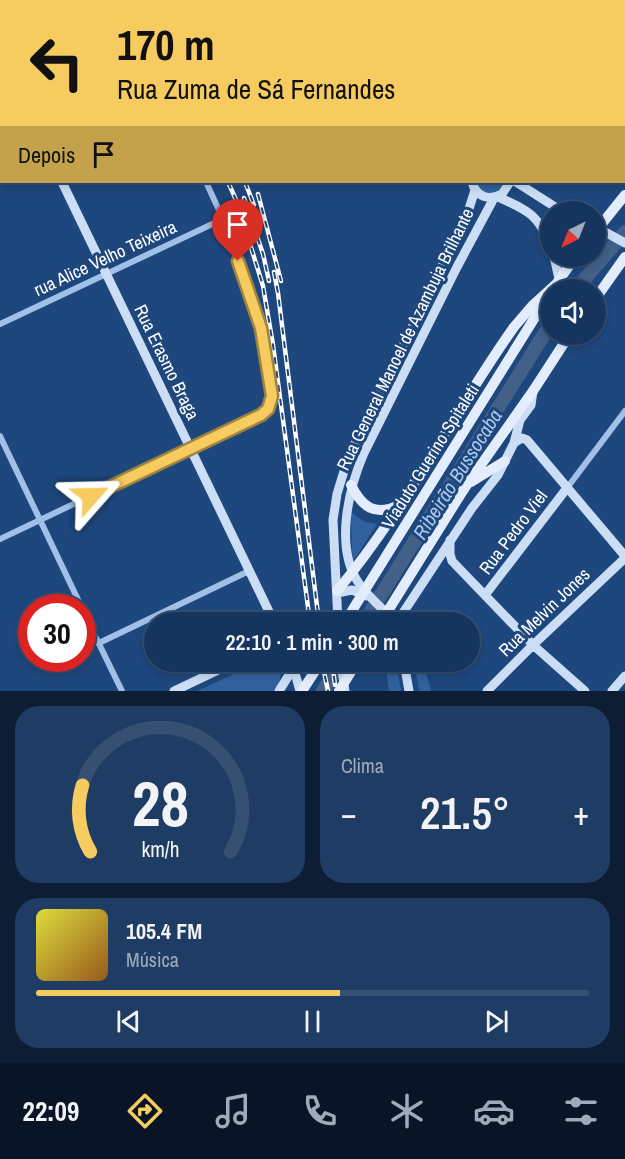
<!DOCTYPE html>
<html lang="pt">
<head>
<meta charset="utf-8">
<style>
  :root { --surface:#16355e; --page:#1f3d64; --text:#f1f3f6; --muted:#9eabbc; --line:#355073; --accent:#f6cb60 }
  body { margin:0; font-family:"Archivo Narrow",sans-serif; background:var(--page); color:var(--text); height:100vh; display:flex; flex-direction:column; font-size:22px; white-space:nowrap }
  * { box-sizing:border-box; margin:0 }
  p { font-size:20px; color:var(--muted) }
  .icon { flex:none; width:33px; height:33px; fill:none; stroke:currentColor; stroke-width:2; stroke-linecap:round; stroke-linejoin:round }
  .map { position:relative; height:691px; overflow:hidden }
  .side { display:flex; flex-direction:column; gap:15px; padding:15px; background:#0c1d34; flex:1 }
  .side>* { flex:none }
  .top-card { position:absolute; left:0px; top:0px; width:626px; height:183px; box-shadow:0 3px 9px #0003,0 0 0 2px var(--line); background:#f6cb60; color:#111; overflow:hidden }
  .needle { width:39px; rotate:223deg }
  .fabs { position:absolute; left:540px; top:201px; display:grid; gap:12px }
  .fabs a { display:grid; place-items:center; width:66px; height:66px; border-radius:50%; background:var(--surface); box-shadow:0 3px 9px #0003,0 0 0 2px var(--line); font-size:30px }
  .speed { position:absolute; left:18px; top:594px; display:flex; gap:12px; font-size:30px; font-weight:700; text-align:center }
  .speed>* { display:grid; place-content:center; width:78px; height:78px; border-radius:50%; background:var(--surface); box-shadow:0 3px 9px #0003,0 0 0 2px var(--line); line-height:1 }
  .speed .limit { border:9px solid #d22; background:#fff; color:#111 }
  .pin { position:absolute; display:grid; place-items:center; width:51px; height:51px; color:#fff; margin:-62px -26px; border-radius:50% 50% 50% 0; rotate:-45deg; box-shadow:0 0 6px #0007 }
  .pin .icon { rotate:45deg }
  .me { position:absolute; width:66px; margin:-33px; rotate:65deg; stroke-linejoin:round; filter:drop-shadow(0 0 4px #0008) }
  .turn { display:flex; align-items:center; gap:21px; height:126px; padding:0 18px; font-size:27px }
  .turn .icon { width:78px; height:78px; stroke-width:2.5 }
  .turn b { display:block; font-size:42px; line-height:51px }
  .then { display:flex; align-items:center; height:57px; padding:0 18px; background:#0003; gap:12px; font-size:22px }
  .big { font-size:45px; font-weight:600; line-height:1.1 }
  .side .widget { flex:1; display:flex; flex-direction:column; justify-content:center; gap:9px; min-width:0; padding:0 21px; border-radius:24px; background:var(--page) }
  .side .dial { align-items:center; gap:0 }
  .dial svg { height:156px; overflow:visible; fill:none; stroke:var(--line); stroke-width:7; stroke-linecap:round; text-anchor:middle }
  .dial text { fill:var(--text); stroke:none }
  .song { display:flex; align-items:center; gap:18px }
  .cover { width:72px; height:72px; border-radius:9px; background:linear-gradient(135deg,hsl(60 70% 55%),hsl(30 70% 35%)) }
  .played { height:6px; border-radius:3px; background:linear-gradient(90deg,var(--accent) 55%,var(--line) 55%) }
  .keys { display:flex; justify-content:space-around; direction:ltr }
  .heat { display:flex; justify-content:space-between; align-items:center; font-size:33px; direction:ltr }
  .side .tiles { flex:1; display:grid; gap:15px; grid-template-columns:1fr 1fr }
  .widget:last-child { grid-column:span 2 }
  .trip { position:absolute; left:144px; top:612px; width:336px; height:60px; border-radius:30px; background:var(--surface); box-shadow:0 3px 9px #0003,0 0 0 2px var(--line); font-weight:600; line-height:60px; text-align:center }
  .tabs { display:flex; height:96px; justify-content:space-around; align-items:center; background:#091526; color:var(--muted) }
  .tabs .icon { width:42px; height:42px }
  .tabs .selected { color:var(--accent) }
  .tabs b { font-size:27px; color:var(--text) }
  .map>svg:first-child { display:block }
  .green { fill:#31619c }
  .lines { fill:none; stroke-linecap:round; stroke-linejoin:round }
  .river { stroke:#426088; stroke-width:14 }
  .street { stroke:#a1c0e8; stroke-width:6 }
  .secondary { stroke:#cbdef6; stroke-width:9 }
  .primary { stroke:#e3edfd; stroke-width:10 }
  .rail-casing { stroke:#fff; stroke-width:4.5 }
  .rail { stroke:#1e477d; stroke-width:2; stroke-dasharray:7; stroke-linecap:butt }
  .primary-bridge { stroke:#e3edfd; stroke-width:10 }
  .route-casing { stroke:#a0843e; stroke-width:15 }
  .route { stroke:#f6cb60; stroke-width:10 }
  .labels { text-anchor:middle; dominant-baseline:central; stroke-width:6; stroke-linejoin:round; paint-order:stroke }
  .street-label { font-size:18px; fill:#fff; stroke:#1e477d }
  .water-label { font-size:20px; font-style:italic; fill:#accaef; stroke:#1e477d }
</style>
</head>
<body>
<div class="map">
<svg width="625" height="691" viewBox="0 0 625 691">
  <rect width="100%" height="100%" fill="#1e477d"/>
  <path class="green" d="M475 182H504L498 191C487 196 481 191 475 182Z
    M351 512 365 522 377 524 354 560 352 553Z
    M260 662H278C282 670 281 683 276 691H197Z
    M385 662H396L401 691H389Z
    M414 662H423L431 691H419Z"/>
  <g class="lines">
    <path class="river" d="M576 289 625 232
      M364 622 550 325
      M323 691 340 662"/>
    <path class="street" d="M124 0 125 2
      M0 163 2 162
      M0 324 223 219
      M0 436 82 608
      M567 488 625 411
      M0 539 261 415 268 409 272 396 261 328 223 219 206 182
      M82 609 122 691
      M99 643 249 571"/>
    <path class="secondary" d="M426 0 427 2
      M446 0 447 2
      M0 53 2 56
      M62 182 274 622
      M472 182C476 197 489 201 502 194L510 182
      M516 182 563 212
      M498 197C527 210 540 215 550 247
      M596 227 625 243
      M554 256 559 279
      M514 443 522 438 527 440 625 556
      M450 540V554L452 561 533 645 585 691
      M337 593 352 590 367 596
      M485 595 567 488
      M338 622 333 520 337 494 348 458 467 215 475 190
      M396 622C384 610 368 597 358 582 335 547 348 490 364 453L457 267 494 198
      M397 622 472 508 498 475 514 443 520 420 531 405 533 391
      M292 662 300 691
      M341 662 345 691
      M352 662 363 669 370 662
      M404 662 409 691
      M174 691 235 662
      M279 691 294 667
      M487 691 533 645 625 558
      M612 691 625 676"/>
    <path class="primary" d="M596 231 625 195
      M552 290 576 256
      M596 298 625 257
      M471 482 505 461
      M351 485C362 507 375 517 399 505
      M464 489 533 391 570 334
      M337 591C405 510 453 413 514 327L532 306 555 285"/>
    <defs>
      <path id="rail" d="M146 0 147 2
        M166 0V2
        M228 182 237 202 263 286 273 345 310 622
        M245 182 254 205
        M258 194 281 281
        M244 198 263 254 269 281
        M274 272 278 293 319 622
        M322 662 328 691
        M332 662 335 685"/>
    </defs>
    <use href="#rail" class="rail-casing"/>
    <use href="#rail" class="rail"/>
    <path class="primary-bridge" d="M345 622 542 306
      M381 622 464 489
      M302 691 321 662
      M339 691 357 662"/>
  </g>
  <g class="lines">
    <defs>
      <path id="route" d="M91 496 261 415 268 409 272 396 261 328 238 261"/>
    </defs>
    <use href="#route" class="route-casing"/>
    <use href="#route" class="route"/>
  </g>
  <g class="labels">
    <g class="street-label">
      <text transform="translate(105 258) rotate(-25)">rua Alice Velho Teixeira</text>
      <text transform="translate(405 339) rotate(-64)">Rua General Manoel de Azambuja Brilhante</text>
      <text transform="translate(167 362) rotate(64)">Rua Erasmo Braga</text>
      <text transform="translate(430 456) rotate(-58)">Viaduto Guerino Spitaleti</text>
      <text transform="translate(513 532) rotate(-53)">Rua Pedro Viel</text>
      <text transform="translate(544 612) rotate(-44)">Rua Melvin Jones</text>
    </g>
    <g class="water-label">
      <text transform="translate(457 474) rotate(-58)">Ribeirão Bussocaba</text>
    </g>
  </g>
</svg>
<div class="fabs">
<a><svg class="needle" viewBox="-14 -14 28 28"><path d="M0-13l5 13h-10z" fill="#e53935"/><path d="M0 13l5-13h-10z" fill="#9eabbc"/></svg></a>
<a><svg class="icon" aria-label="sound" viewBox="0 0 24 24"><path d="M4 9h4l5-4v14l-5-4H4zM17 9q2 3 0 6"/></svg></a>
</div>
<div class="speed"><div class="limit">30</div></div>
<div class="pin" style="left:238px;top:261px;background:#d93025"><svg class="icon" aria-label="arrive" viewBox="0 0 24 24"><path d="M6 21V4h12l-3 4 3 4H6"/></svg></div>
<svg class="me" style="left:91px;top:496px" viewBox="-20 -20 40 40"><path d="M0-17L14 15 0 8-14 15z" fill="#f6cb60" stroke="#fff" stroke-width="4"/></svg>
<div class="trip">22:10 · 1 min · 300 m</div>
<div class="top-card">
<div class="turn"><svg class="icon" aria-label="left" viewBox="0 0 24 24"><path d="M17 20v-9H6M10 6l-5 5 5 5"/></svg><div><b>170 m</b>Rua Zuma de Sá Fernandes</div></div>
<div class="then">Depois<svg class="icon" aria-label="arrive" viewBox="0 0 24 24"><path d="M6 21V4h12l-3 4 3 4H6"/></svg></div>
</div>
</div>
<section class="side">
<div class="tiles">
<div class="widget dial"><svg viewBox="0 0 100 80">
<path d="M14 69A42 42 0 1 1 86 69"/>
<path d="M14 69A42 42 0 0 1 10 35" stroke="#f6cb60"/>
<text x="50" y="56" font-size="32" font-weight="700">28</text>
<text x="50" y="72" font-size="11">km/h</text>
</svg></div>
<div class="widget"><p>Clima</p>
<div class="heat"><a>−</a><b class="big">21.5°</b><a>+</a></div>
</div>
<div class="widget">
<div class="song"><i class="cover"></i><div><b>105.4 FM</b><p>Música</p></div></div>
<div class="played"></div>
<div class="keys"><svg class="icon" aria-label="previous" viewBox="0 0 24 24"><path d="M18 5L8 12l10 7zM5 5v14"/></svg><svg class="icon" aria-label="pause" viewBox="0 0 24 24"><path d="M8 5v14M16 5v14"/></svg><svg class="icon" aria-label="next" viewBox="0 0 24 24"><path d="M6 5l10 7-10 7zM19 5v14"/></svg></div>
</div>
</div>
</section>
<nav class="tabs">
<b>22:09</b>
<svg class="icon selected" aria-label="directions" viewBox="0 0 24 24"><path d="M12 3l9 9-9 9-9-9zM9 14v-3h6M13 9l2 2-2 2"/></svg>
<svg class="icon" aria-label="music" viewBox="0 0 24 24"><path d="M9 18V5l10-2v13"/><circle cx="6" cy="18" r="3"/><circle cx="16" cy="16" r="3"/></svg>
<svg class="icon" aria-label="phone" viewBox="0 0 24 24"><path d="M5 4h4l2 5-3 2q2 4 5 5l2-3 5 2v4C11 20 4 13 5 4z"/></svg>
<svg class="icon" aria-label="climate" viewBox="0 0 24 24"><path d="M12 3v18M4 7l16 10M4 17L20 7"/></svg>
<svg class="icon" aria-label="car" viewBox="0 0 24 24"><path d="M5 17H2v-5l4-1 3-4h7l3 4 3 1v5h-3M9 17h6M6 11h13"/><circle cx="7" cy="17" r="2"/><circle cx="17" cy="17" r="2"/></svg>
<svg class="icon" aria-label="filters" viewBox="0 0 24 24"><path d="M4 7h16M4 17h16"/><circle cx="9" cy="7" r="2"/><circle cx="15" cy="17" r="2"/></svg>
</nav>
</body>
</html>
